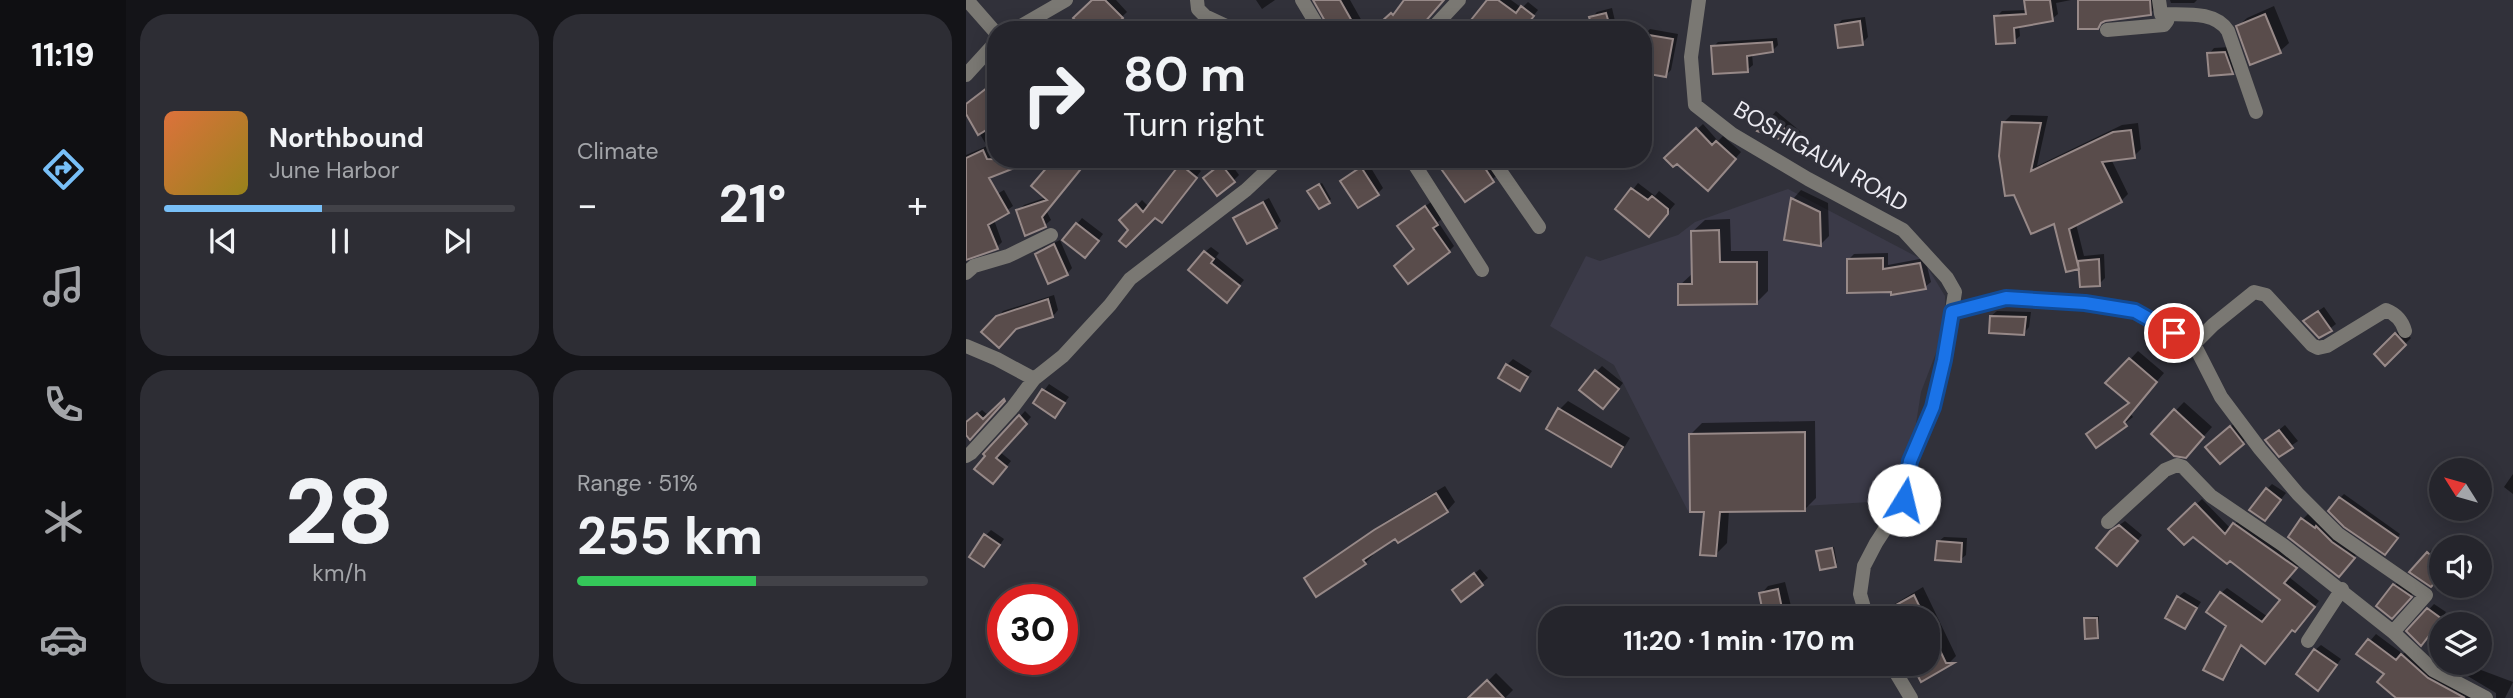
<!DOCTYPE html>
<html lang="en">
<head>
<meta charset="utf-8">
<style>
  :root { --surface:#25252c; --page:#2d2d34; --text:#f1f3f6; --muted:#a3a5a9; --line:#424248; --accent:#78bff7 }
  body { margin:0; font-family:"DM Sans",sans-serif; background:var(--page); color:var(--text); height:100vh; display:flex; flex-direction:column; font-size:26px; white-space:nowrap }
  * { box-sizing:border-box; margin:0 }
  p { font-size:23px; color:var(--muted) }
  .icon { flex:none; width:38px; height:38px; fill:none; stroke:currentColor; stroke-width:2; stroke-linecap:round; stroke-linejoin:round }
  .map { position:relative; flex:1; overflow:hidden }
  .panel { display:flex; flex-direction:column; gap:14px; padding:14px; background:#141418; width:840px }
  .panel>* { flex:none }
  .hud { position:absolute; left:21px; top:21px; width:665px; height:147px; border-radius:28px; box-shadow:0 4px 18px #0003,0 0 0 2px var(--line); background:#25252c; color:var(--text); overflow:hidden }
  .needle { width:46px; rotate:307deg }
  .controls { position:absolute; left:1463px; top:458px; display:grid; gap:14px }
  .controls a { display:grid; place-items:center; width:63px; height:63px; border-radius:50%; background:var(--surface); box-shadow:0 4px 18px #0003,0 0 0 2px var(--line); font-size:35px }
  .speed { position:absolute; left:21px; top:584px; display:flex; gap:14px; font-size:35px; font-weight:700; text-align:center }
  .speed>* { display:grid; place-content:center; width:91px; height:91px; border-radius:50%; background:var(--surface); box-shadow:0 4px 18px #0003,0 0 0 2px var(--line); line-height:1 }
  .speed .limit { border:10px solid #d22; background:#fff; color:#111 }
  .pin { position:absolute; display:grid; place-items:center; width:60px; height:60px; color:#fff; margin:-30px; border:4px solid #fff; border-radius:50%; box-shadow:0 2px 7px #0007 }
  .me { position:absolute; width:77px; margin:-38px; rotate:9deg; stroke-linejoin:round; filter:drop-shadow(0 0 5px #0008) }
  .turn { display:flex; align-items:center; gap:24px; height:147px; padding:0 21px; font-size:32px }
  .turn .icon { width:91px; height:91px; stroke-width:2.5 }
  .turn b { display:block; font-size:49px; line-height:60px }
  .big { font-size:52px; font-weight:700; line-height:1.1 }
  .panel .tile { flex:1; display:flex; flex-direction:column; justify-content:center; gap:10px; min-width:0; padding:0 24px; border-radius:28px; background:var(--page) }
  .panel .dial { align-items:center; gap:0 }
  .dial b { font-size:91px; line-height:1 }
  .song { display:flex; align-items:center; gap:21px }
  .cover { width:84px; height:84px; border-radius:10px; background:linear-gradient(135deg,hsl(20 70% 55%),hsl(50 70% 35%)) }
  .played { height:7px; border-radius:4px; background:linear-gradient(90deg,var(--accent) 45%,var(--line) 45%) }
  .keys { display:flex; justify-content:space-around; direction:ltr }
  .heat { display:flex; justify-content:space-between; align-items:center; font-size:38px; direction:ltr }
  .charge { height:10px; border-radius:5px; background:linear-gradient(90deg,#34c759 51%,var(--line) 0) }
  .panel .tiles { flex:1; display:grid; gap:14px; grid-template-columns:repeat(2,1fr) }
  .trip { position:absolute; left:572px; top:606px; width:402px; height:70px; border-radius:28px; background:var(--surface); box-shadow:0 4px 18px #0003,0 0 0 2px var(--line); font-weight:700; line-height:70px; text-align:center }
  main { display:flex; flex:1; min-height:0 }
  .menu { display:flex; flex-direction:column; width:126px; justify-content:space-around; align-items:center; background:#0f0f12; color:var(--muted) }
  .menu .icon { width:49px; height:49px }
  .menu .current { color:var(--accent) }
  .menu b { font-size:32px; color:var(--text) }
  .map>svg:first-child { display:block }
  .built { fill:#3b3a48 }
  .shadow { fill:#0007 }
  .building { fill:#594c4b; stroke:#978988; stroke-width:2 }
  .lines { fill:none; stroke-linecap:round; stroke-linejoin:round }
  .street { stroke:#7a7873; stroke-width:14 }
  .route-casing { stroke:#114b97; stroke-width:18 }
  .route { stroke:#1a73e8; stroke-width:12 }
  .labels { text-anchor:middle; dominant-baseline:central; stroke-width:7; stroke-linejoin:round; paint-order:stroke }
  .street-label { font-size:23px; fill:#ecebf2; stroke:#31313a }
</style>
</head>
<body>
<main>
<nav class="menu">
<b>11:19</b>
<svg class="icon current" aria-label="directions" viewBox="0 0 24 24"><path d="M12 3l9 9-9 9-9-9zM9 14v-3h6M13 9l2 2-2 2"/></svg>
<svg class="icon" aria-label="music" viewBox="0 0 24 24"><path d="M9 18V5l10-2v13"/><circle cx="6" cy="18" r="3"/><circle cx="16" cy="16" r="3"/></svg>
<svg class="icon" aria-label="phone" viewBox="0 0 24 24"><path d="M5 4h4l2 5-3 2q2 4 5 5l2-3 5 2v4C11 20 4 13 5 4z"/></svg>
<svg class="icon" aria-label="climate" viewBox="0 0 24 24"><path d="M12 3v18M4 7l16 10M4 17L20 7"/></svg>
<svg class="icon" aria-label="car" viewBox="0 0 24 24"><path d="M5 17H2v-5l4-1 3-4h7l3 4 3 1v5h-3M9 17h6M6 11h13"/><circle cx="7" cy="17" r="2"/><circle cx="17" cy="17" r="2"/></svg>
</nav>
<section class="panel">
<div class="tiles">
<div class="tile">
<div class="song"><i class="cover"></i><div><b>Northbound</b><p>June Harbor</p></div></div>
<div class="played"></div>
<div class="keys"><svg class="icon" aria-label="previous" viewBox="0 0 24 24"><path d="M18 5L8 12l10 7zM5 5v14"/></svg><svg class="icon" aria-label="pause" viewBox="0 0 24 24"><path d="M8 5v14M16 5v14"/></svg><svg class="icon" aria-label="next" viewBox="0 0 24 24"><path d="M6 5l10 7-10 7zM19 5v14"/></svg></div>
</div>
<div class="tile"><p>Climate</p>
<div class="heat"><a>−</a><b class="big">21°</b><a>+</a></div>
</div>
<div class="tile dial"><b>28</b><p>km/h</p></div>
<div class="tile"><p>Range · 51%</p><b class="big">255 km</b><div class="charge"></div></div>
</div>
</section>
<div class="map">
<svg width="1547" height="698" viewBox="0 0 1547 698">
  <rect width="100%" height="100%" fill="#31313a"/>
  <path class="built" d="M822 189 957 260 979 296V316L973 345 955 392 938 500 723 513 648 365 584 326 620 256 634 261 712 235 729 222Z"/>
  <path class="shadow" d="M128 0H150L161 12 142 30Z
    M290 0H309L296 9Z
    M349 0H384L401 30H364Z
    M523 0H545L556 8 562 2 572 10 556 30Z
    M1060 0H1105L1090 3 1092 14 1086 19 1053 25 1054 36 1048 41 1030 17 1036 11 1061 10Z
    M1150 0H1189L1190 7 1185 13 1139 19 1131 28Z
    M1204 0H1231L1228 3H1205Z
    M1308 6 1323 43 1314 51 1272 26 1281 18Z
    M646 8 651 30H628L625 18 631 12Z
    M899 17 902 37 896 43 870 26 876 20Z
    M312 19 333 20 332 30H306L307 24Z
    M88 25 94 30H83Z
    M684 29 712 34 705 70 700 75 678 35Z
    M811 38 812 45 807 50 786 54 787 65 781 70 747 47 752 42Z
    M1264 47 1271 67 1266 73 1243 54 1248 48Z
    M30 82V159H66L0 187V155L21 146 0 111V105Z
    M810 111 846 141 840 147 794 130Z
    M1045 115 1082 116 1071 166 1156 125 1172 123 1175 149 1168 156 1145 159 1162 194 1155 201 1110 224 1118 256 1138 254 1139 278 1133 284 1115 267 1101 270 1089 222 1038 122Z
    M737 124 752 141 757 136 775 152 747 183 701 158Z
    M89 159 80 210 85 220 79 225 52 211 58 205 81 197Z
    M470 159H523L533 174 499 200Z
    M221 160 235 171 201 215H189L165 230 156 221 176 200 183 207Z
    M262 160 273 175 267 181 245 172Z
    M402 163 417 188 412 193 382 176Z
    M356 183 365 199 363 201 346 189Z
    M672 183 689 196 693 191 709 204 688 229 652 209Z
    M38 190 47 206 28 220 36 242 31 247 0 258V212Z
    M835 190 862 203 863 236 854 245 820 239 827 199Z
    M303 198 315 221 310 227 269 218 274 213Z
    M465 202 477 218 472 222 488 246 483 251 450 249 439 221Z
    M116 218 137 234 125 250 99 239Z
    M764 219 765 251H802V291L791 302 714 285 727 273V231L739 220Z
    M94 240 106 268 101 274 71 254 77 248Z
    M245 247 253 253 250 257 278 280 261 300 239 252Z
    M922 253V265L959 258 965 282 959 287 883 259 888 254Z
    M88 295 92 310 87 316 50 327 18 332 37 311Z
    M1358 307 1370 324 1354 336 1345 316Z
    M1031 311 1065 312 1063 327 1058 333 1025 316Z
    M1435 329 1445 338 1419 364 1410 354Z
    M1172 351 1198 373 1164 413 1167 417 1131 445 1123 434 1164 402 1142 383Z
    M547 359 566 371 553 389 541 365Z
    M636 366 657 383 643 401 630 372Z
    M83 384 103 397 89 415 69 403Z
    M602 401 664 438 653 456 645 465 594 409Z
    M1218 402 1246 427 1228 447 1187 434Z
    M16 410 23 416 8 433 0 432V424Z
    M59 411 65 417 34 452 45 461 32 477 20 454Z
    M849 421 850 498 839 509 763 510 761 543 749 555 725 434 736 423Z
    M1270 422 1282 437 1254 462 1247 442Z
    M1319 425 1332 441 1313 454 1301 440Z
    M1547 474V494L1538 487Z
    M1306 484 1320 493 1304 513 1301 489Z
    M479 486 489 502 481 511 430 537 406 552 407 555 399 563 340 578 348 570 419 522Z
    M1378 494 1434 534 1423 549 1374 498Z
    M1236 499 1265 529 1274 518 1335 562 1323 577 1353 601 1334 624 1277 644 1262 673 1257 678 1262 625 1255 593 1261 588 1302 617 1317 600 1227 534 1205 529Z
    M1342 514 1393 551 1379 569 1337 519Z
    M1159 521 1176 535 1157 558 1152 526Z
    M25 530 38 539 23 560 20 535Z
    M978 537 1001 538 1000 555 994 560 972 542Z
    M868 547 871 563 869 565 852 552Z
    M1468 547 1475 554V574L1465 585 1446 571Z
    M514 569 522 578 496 600 494 585Z
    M1434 580 1450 590 1426 616 1429 585Z
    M819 582 825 606 837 604 841 618H800L795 594 802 586Z
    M957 587 990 656 981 665 962 663V618H921L919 613 927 605Z
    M1218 592 1235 602 1218 627 1212 597Z
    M1468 604 1480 612 1461 638 1443 631Z
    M645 607 651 618H626L627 617Z
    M883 610 886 618H863Z
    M1133 616V634L1131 636 1120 619 1122 617Z
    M1410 634 1437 654 1443 649 1517 698H1433L1404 641Z
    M1355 645 1375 659 1357 683 1349 650Z
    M1507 667 1547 682 1539 698H1530V693L1500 675Z
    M530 673 547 690 539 698H505Z"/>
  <path class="building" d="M126 0H139L157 18 145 30H119L107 18Z
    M347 0H374L387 23 375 30H364Z
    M438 0H478L458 23 456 30H406L425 13 427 15Z
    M521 0H532L550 13 555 6 568 16 557 30H518L505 20Z
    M1058 0H1084L1087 21 1048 28 1049 43 1030 44 1028 16 1060 14Z
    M1112 0H1184L1185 15 1139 21 1135 23 1132 29H1112Z
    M640 13 645 30H627L623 17Z
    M1299 14 1315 53 1284 65 1270 26Z
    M894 21 897 45 872 48 869 25Z
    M677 34 707 39 700 77 677 73Z
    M806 42 807 52 781 56 782 72 747 74 745 46Z
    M1259 52 1267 74 1243 76 1241 53Z
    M30 81V124L12 135 0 114V104Z
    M803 116 841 147 840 149 791 131Z
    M1036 122 1075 123 1065 171 1147 132 1165 130 1169 158 1136 162 1156 202 1103 229 1113 269 1100 272 1088 224 1065 234 1048 195 1039 196 1033 156Z
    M730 128 746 145 750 141 770 159 742 191 711 164 707 167 698 158Z
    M17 150 21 159 69 160 23 178 43 213 22 225 32 249 0 260V158Z
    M88 159H123L76 217 80 227 59 236 50 210 81 200 65 186Z
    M468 159H513L528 182 499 202Z
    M214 164 231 178 196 223 189 218 160 247 153 241 162 230 153 220 170 204 177 212Z
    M255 164 269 182 251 196 237 178Z
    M395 167 413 195 392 208 374 181Z
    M353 184 364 203 353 209 341 191Z
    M665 188 682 200 686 196 702 209V214L683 237 649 209Z
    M825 198 854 212 855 246 818 240Z
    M297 202 311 228 281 244 267 218Z
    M459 206 472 225 467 228 484 252 442 284 428 266 448 249 431 226Z
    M110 223 133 241 119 258 96 240Z
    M753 230 754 262H791V304L712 305V284H726L725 231Z
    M88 244 102 275 82 284 69 254Z
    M238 251 248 259 245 263 274 286 261 303 222 270Z
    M917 258V269L954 263 960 289 925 295V292L881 293V259Z
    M1133 259 1134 286 1114 287 1112 261Z
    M82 299 87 317 50 329 33 348 15 332 30 316Z
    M1352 311 1366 331 1353 338 1337 321Z
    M1024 316 1060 317 1058 335 1023 333Z
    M1429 333 1440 345 1419 366 1408 354Z
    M1163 358 1191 382 1158 422 1161 426 1130 448 1120 434 1163 403 1139 383Z
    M540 364 562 377 554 391 532 378Z
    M629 370 653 389 637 409 613 390Z
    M76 389 99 403 89 418 67 403Z
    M38 399 39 401 4 440 0 435V422L11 413 17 419Z
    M592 408 657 447 645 467 580 429Z
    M1208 409 1238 437 1220 458 1208 456 1185 434Z
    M53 415 61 424 30 458 41 467 27 484 8 469 19 456 17 454Z
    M1264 426 1278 444 1254 464 1239 447Z
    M1313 430 1327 448 1313 457 1299 440Z
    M839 432V511L754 512 750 556 734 555 738 512H724L723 434Z
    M1300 488 1315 500 1299 521 1283 510Z
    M470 493 482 512 432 543 429 539 397 560 400 564 350 597 338 578 408 530Z
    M1373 497 1432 538 1419 555 1378 527 1362 511Z
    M1229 503 1259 534 1267 523 1331 568 1318 583 1349 607 1329 632 1326 630 1299 664 1275 645 1257 680 1237 670 1260 626 1240 612 1254 592 1296 622 1314 600 1264 561 1261 564 1227 537 1218 545 1202 529Z
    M1335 518 1349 528 1350 526 1366 542 1389 558 1373 577 1322 537Z
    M1153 525 1172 541 1151 566 1130 548 1144 531Z
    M18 534 34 545 18 567 3 557Z
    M971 541 996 543 995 562 969 560Z
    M866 548 870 567 854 570 850 551Z
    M1461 552 1475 564V576L1465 587 1443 572Z
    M508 573 517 585 495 602 486 590Z
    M1427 584 1446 597 1426 619 1410 606Z
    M812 589 818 618H798L793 593Z
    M948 595 959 618H910V616Z
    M1211 596 1231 608 1219 629 1199 618Z
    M1461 608 1476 619 1455 646 1440 631Z
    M1118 618H1131L1132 638 1119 639Z
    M962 625 980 663H988L955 682 945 663H962Z
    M1402 639 1430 660 1435 654 1462 678 1499 698H1430L1411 682 1418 674 1390 654Z
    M1348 649 1371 665 1352 691 1330 674Z
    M521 680 538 698H502Z"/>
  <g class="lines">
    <path class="street" d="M1 0 30 33
      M231 0 232 9 239 16 269 30
      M336 0 354 30
      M733 0 725 57 729 105 766 134 842 179 937 230 981 278 989 292 978 361 967 407 944 461 938 500 910 543 898 566 894 594 901 618
      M1193 0 1195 14
      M48 30 100 0
      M465 30 493 0
      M1141 30 1198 25 1201 21 1195 14C1217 15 1249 10 1262 31L1290 112
      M0 75 30 42
      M445 159 516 270
      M526 159 573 227
      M0 273 8 266 42 256 85 235
      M986 312 1040 298 1119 303 1169 311 1228 344 1255 397 1294 449 1332 494 1372 534 1460 595 1427 632 1467 670 1520 698
      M1228 344 1247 325 1288 292 1300 295 1346 345 1352 348 1361 346 1420 310C1430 314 1436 320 1439 331
      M0 346 31 359 68 379 47 407 5 453 0 456
      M68 379 97 356 144 305 164 279 280 190 313 159
      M1142 522 1199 470 1211 465 1217 467 1245 496 1317 545 1427 632
      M1342 641 1376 589
      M924 663 945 698"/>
  </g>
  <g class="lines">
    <defs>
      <path id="route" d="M938 500 944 461 967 407 978 360 986 312 1040 298 1119 303 1169 311 1208 333"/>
    </defs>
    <use href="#route" class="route-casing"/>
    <use href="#route" class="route"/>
  </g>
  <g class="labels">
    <g class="street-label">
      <text transform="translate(855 156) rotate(30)">BOSHIGAUN ROAD</text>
    </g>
  </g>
</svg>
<div class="controls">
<a><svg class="needle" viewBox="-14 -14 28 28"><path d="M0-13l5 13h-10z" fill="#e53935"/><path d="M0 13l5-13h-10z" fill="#a3a5a9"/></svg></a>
<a><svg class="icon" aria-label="sound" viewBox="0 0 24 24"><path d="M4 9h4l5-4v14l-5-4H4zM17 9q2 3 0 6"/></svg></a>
<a><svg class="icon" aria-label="layers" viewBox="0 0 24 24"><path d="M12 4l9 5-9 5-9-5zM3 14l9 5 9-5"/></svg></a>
</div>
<div class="speed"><div class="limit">30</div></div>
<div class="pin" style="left:1208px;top:333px;background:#d93025"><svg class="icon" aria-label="arrive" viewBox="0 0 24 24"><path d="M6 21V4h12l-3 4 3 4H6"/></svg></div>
<svg class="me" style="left:938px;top:500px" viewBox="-20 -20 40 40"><circle r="19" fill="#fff"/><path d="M0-13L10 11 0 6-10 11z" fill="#1a73e8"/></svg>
<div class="trip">11:20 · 1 min · 170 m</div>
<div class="hud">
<div class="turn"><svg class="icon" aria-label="right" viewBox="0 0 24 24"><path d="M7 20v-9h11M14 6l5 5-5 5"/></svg><div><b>80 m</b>Turn right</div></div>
</div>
</div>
</main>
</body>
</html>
